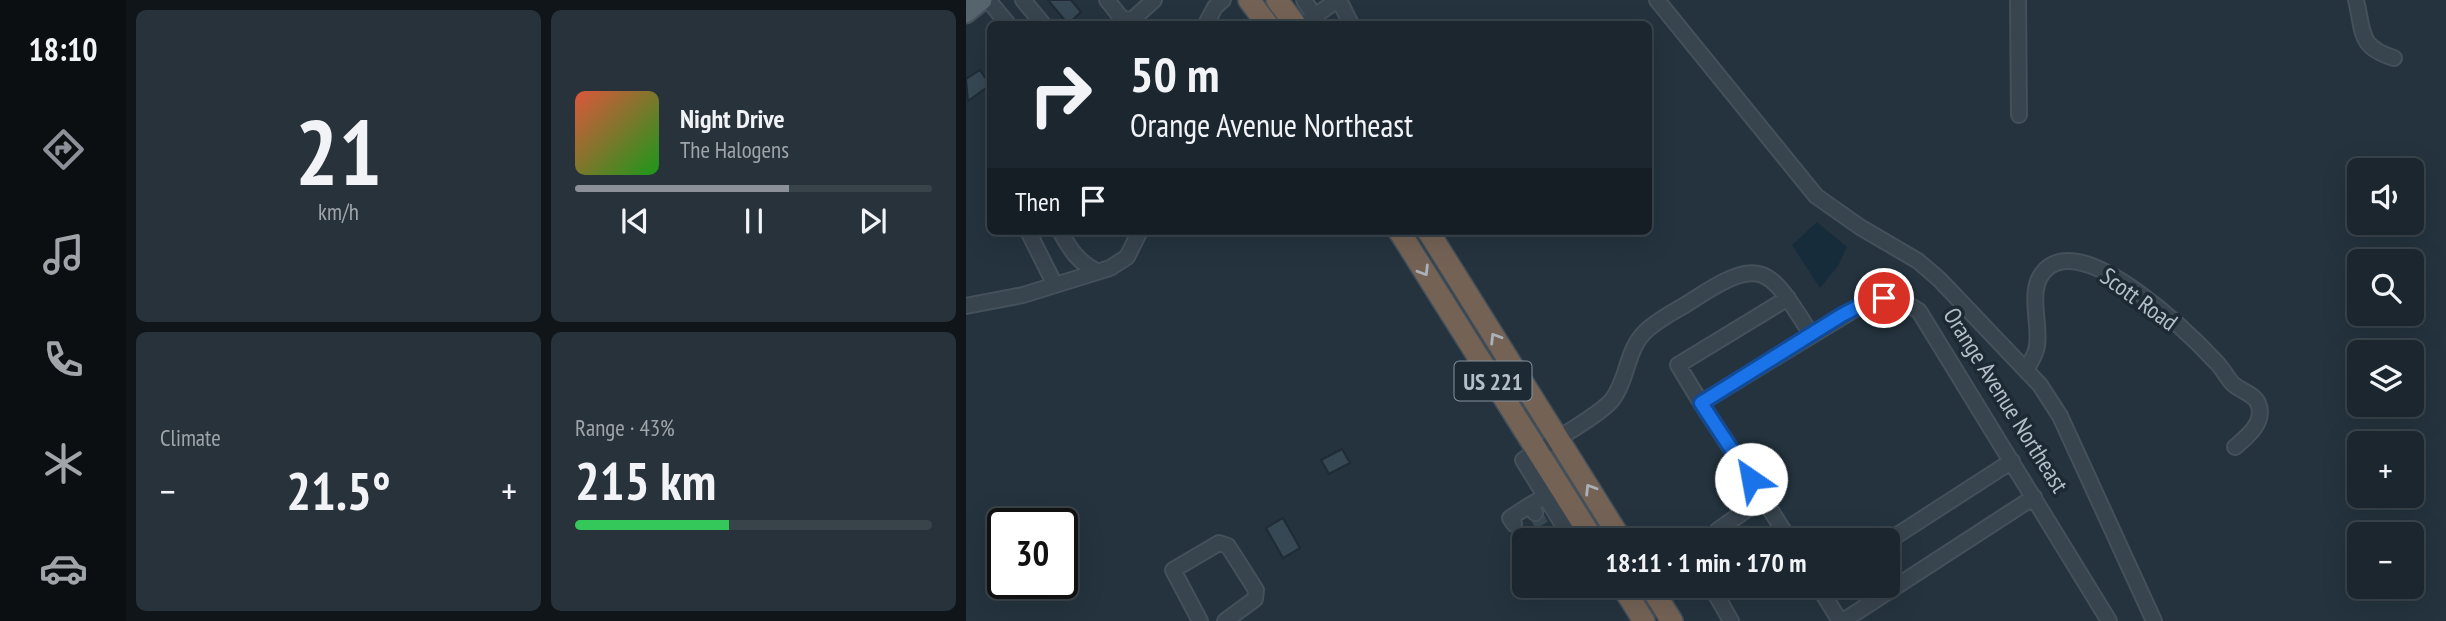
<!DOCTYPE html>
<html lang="en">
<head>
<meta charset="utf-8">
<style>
  :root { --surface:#1b262e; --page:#28323a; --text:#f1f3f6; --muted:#a0a5aa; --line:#39434a; --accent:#8c9099 }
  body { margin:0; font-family:"PT Sans Narrow",sans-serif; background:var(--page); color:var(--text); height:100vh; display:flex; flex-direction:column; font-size:26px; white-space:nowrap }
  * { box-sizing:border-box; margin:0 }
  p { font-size:23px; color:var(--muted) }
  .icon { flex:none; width:38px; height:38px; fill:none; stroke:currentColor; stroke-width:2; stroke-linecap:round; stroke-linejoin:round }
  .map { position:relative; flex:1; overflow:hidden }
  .details { display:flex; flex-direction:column; gap:10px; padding:10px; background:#0f1519; width:840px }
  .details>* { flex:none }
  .top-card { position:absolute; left:21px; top:21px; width:665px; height:214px; border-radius:10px; box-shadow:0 7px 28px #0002,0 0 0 2px var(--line); background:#1b262e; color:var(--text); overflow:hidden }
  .buttons { position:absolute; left:1381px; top:158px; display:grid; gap:14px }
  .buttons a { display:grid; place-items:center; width:77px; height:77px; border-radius:10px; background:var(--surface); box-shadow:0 7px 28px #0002,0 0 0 2px var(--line); font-size:35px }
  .speed { position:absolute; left:21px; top:508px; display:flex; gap:14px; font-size:35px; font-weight:700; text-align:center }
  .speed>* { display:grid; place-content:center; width:91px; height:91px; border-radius:50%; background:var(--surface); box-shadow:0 7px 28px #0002,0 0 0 2px var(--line); line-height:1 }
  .speed .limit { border:4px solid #111; border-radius:10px; background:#fff; color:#111 }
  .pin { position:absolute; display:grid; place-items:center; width:60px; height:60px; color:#fff; margin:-30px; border:4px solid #fff; border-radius:50%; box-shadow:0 2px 7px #0007 }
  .me { position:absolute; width:77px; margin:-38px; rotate:327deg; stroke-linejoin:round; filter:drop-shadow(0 0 5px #0008) }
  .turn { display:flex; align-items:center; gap:24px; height:147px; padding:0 28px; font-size:32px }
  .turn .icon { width:91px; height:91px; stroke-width:2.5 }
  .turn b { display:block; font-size:49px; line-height:60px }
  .then { display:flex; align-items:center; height:66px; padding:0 28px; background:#0003; gap:14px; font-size:26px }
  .big { font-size:52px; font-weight:600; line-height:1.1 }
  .details .tile { flex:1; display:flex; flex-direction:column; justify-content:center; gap:10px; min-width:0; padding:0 24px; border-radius:10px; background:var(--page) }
  .details .dial { align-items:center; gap:0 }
  .dial b { font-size:91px; line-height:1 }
  .song { display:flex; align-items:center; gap:21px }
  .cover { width:84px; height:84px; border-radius:10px; background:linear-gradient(135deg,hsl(10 70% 55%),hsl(120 70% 35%)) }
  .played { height:7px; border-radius:4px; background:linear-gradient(90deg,var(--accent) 60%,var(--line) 60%) }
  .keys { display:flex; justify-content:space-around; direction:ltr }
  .heat { display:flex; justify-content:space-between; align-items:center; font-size:38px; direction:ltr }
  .charge { height:10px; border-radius:5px; background:linear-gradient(90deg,#34c759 43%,var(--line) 0) }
  .details .tiles { flex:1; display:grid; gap:10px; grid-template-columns:repeat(2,1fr) }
  .trip { position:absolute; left:546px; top:528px; width:388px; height:70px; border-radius:10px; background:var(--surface); box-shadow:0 7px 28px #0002,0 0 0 2px var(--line); font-weight:600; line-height:70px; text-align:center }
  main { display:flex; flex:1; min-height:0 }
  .dock { display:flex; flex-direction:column; width:126px; justify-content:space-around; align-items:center; background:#0b0f12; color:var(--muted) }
  .dock .icon { width:49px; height:49px }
  .dock .current { color:var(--accent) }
  .dock b { font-size:32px; color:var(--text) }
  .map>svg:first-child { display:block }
  .water { fill:#172c3b }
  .building { fill:#364854; stroke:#1f2b35; stroke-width:2 }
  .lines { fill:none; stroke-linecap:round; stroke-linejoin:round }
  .minor-tunnel { stroke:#3a4853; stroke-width:14; stroke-dasharray:14 7; stroke-linecap:butt }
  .minor-casing { stroke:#44505a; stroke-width:18 }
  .major-casing { stroke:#44505a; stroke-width:23 }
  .highway-casing { stroke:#434f59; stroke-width:24 }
  .minor { stroke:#38444e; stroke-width:14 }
  .major { stroke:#56646e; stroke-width:19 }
  .highway { stroke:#746355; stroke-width:21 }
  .oneway { stroke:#aab1b8 }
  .route-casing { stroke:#114b97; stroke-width:18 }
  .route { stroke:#1a73e8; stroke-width:12 }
  .labels { text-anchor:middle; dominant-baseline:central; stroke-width:7; stroke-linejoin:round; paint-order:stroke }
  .shield { fill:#1d2933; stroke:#87929c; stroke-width:2 }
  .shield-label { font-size:23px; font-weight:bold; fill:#b4bfc9 }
  .street-label { font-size:24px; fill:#b4bfc9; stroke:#1d2933 }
</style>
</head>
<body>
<main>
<nav class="dock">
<b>18:10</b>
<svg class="icon current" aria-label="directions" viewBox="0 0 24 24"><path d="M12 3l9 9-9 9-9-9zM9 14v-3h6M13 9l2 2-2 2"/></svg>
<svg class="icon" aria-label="music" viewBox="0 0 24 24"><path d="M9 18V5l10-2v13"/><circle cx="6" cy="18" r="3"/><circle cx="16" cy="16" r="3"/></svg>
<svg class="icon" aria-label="phone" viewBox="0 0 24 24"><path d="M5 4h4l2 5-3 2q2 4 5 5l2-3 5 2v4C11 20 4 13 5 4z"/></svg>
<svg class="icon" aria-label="climate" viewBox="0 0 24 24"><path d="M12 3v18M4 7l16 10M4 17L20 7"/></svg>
<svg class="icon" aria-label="car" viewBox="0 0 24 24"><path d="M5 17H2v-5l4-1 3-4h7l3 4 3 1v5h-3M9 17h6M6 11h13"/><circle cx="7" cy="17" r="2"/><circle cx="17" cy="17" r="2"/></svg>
</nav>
<section class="details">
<div class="tiles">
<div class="tile dial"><b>21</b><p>km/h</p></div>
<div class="tile">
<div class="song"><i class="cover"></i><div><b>Night Drive</b><p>The Halogens</p></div></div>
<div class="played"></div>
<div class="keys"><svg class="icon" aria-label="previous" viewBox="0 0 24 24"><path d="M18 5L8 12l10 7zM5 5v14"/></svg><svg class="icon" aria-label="pause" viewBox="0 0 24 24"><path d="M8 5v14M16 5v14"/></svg><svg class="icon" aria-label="next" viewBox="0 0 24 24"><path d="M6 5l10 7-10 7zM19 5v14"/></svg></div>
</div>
<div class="tile"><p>Climate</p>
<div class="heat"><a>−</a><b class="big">21.5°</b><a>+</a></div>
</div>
<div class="tile"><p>Range · 43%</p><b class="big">215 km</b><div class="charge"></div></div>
</div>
</section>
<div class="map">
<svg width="1480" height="621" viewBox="0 0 1480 621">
  <rect width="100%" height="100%" fill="#24333e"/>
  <path class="water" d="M851 222 881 247 872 266 854 288 826 245Z"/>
  <path class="building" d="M82 0H105L115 12 102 24Z
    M14 70 24 85 2 101 0 79Z
    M376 449 384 463 363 474 355 460Z
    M317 518 334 548 317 558 300 528Z"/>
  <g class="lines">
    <path class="minor-tunnel" d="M569 513 582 536"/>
    <defs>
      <path id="minor" d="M22 0 42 24
        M57 0 77 24
        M141 0 157 20 167 19 188 0
        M338 0 349 17
        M373 0 385 24
        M691 0 850 196 894 227 952 261 973 279 1074 385 1094 416 1188 621
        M1052 0 1053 115
        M1390 0C1398 33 1392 47 1428 58
        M240 24 249 7 257 0
        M338 24 371 0
        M62 231 89 285
        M94 231C105 251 112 262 132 272
        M0 306 57 295 144 268 161 257 174 231
        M1060 370C1064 362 1070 355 1071 346 1075 320 1058 284 1084 266 1126 238 1224 334 1251 363 1257 369 1261 378 1267 384 1275 391 1288 394 1292 403 1300 422 1281 437 1269 447
        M735 403 712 365 822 298
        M797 498 735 403 899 303C921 297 933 298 953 311L1143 621
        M569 513 564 505 587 492
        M548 524 544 518 564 505
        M620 528 605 538 557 460C577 447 633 416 646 400 661 381 661 350 678 333 690 320 712 310 727 300 798 253 804 270 845 334
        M554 535 558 542
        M582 536 585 541
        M743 541 752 530 797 498 824 541
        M922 541 1046 461
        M745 586 765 621
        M852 586 874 621
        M234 621 207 570 253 543 262 546 290 590 289 599 259 621
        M877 621 1068 497"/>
      <path id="major" d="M0 13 16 0"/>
      <path id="highway" d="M283 0 301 24
        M311 0 329 24
        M433 231 628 541
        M462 231 656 541
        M656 586 678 621
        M684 586 706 621"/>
    </defs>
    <use href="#minor" class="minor-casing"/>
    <use href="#major" class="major-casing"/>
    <use href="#highway" class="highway-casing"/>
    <use href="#minor" class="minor"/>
    <use href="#major" class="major"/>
    <use href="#highway" class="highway"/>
  </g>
  <defs><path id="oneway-chevron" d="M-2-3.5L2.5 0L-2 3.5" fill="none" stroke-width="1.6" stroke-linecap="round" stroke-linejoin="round" transform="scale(1.75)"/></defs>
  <g class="oneway">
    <use href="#oneway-chevron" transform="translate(458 271) rotate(58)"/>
    <use href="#oneway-chevron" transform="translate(529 338) rotate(-122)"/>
    <use href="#oneway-chevron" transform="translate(624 489) rotate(-122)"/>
  </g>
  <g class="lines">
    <defs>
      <path id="route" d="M785 479 735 403 876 315 899 303 918 298"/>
    </defs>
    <use href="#route" class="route-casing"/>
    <use href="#route" class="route"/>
  </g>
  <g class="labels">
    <rect class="shield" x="488.5" y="361.5" width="77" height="39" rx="5"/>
    <g class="shield-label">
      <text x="527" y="381">US 221</text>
    </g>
    <g class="street-label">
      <text transform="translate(1173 299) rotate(36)">Scott Road</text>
      <text transform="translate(1040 400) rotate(58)">Orange Avenue Northeast</text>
    </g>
  </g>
</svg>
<div class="buttons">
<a><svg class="icon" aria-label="sound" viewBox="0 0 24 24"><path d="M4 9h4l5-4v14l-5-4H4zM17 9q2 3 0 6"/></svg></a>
<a><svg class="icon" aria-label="search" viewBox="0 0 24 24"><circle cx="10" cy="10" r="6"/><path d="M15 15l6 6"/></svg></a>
<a><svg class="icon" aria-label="layers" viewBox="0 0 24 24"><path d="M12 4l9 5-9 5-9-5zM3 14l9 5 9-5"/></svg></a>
<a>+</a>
<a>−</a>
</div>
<div class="speed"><div class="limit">30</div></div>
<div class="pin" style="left:918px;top:298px;background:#d93025"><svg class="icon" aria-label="arrive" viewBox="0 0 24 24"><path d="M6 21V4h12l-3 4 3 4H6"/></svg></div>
<svg class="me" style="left:785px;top:479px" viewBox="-20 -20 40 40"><circle r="19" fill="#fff"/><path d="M0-13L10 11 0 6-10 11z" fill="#1a73e8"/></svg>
<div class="trip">18:11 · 1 min · 170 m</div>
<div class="top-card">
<div class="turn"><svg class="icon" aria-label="right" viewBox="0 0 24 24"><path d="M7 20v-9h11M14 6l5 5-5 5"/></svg><div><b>50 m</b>Orange Avenue Northeast</div></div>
<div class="then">Then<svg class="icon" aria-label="arrive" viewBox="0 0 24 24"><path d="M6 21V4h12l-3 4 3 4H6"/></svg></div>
</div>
</div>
</main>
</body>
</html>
